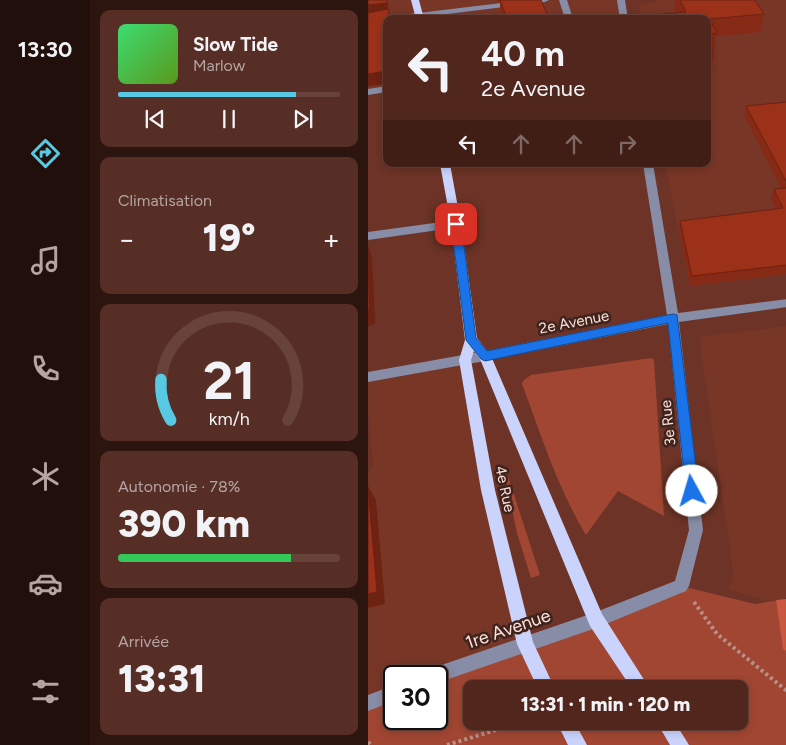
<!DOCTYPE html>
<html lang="fr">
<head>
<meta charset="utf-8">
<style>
  :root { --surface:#51261c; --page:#572e25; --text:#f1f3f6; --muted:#b4a5a3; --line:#67433b; --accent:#57c9e2 }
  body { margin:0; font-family:Figtree,sans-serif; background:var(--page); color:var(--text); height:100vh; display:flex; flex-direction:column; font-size:19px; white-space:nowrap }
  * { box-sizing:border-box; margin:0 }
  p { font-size:16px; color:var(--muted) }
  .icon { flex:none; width:28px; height:28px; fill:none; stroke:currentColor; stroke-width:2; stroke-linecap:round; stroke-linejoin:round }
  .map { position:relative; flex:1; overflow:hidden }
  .drawer { display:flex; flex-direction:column; gap:10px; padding:10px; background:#2d150f; width:278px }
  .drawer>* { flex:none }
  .top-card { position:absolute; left:15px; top:15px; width:328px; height:152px; border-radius:10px; box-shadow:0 2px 8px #0003,0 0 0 1px var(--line); background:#51261c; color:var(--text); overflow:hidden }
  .speed { position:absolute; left:15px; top:665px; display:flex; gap:10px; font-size:25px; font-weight:700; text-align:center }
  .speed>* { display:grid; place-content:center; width:65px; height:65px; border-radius:50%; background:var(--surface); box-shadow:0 2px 8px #0003,0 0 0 1px var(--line); line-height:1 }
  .speed .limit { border:2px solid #111; border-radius:8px; background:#fff; color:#111 }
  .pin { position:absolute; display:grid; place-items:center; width:42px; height:42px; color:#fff; margin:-21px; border-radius:10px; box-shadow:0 2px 8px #0006 }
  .me { position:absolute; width:55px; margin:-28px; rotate:354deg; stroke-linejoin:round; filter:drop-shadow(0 0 4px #0008) }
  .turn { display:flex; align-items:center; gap:18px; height:105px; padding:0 15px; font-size:22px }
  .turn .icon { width:65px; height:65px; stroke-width:2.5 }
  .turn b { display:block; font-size:35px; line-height:42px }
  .lanes { display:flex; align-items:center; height:48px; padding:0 15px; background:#0003; justify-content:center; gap:25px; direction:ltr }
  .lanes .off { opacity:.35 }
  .big { font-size:38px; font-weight:800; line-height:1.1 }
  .drawer .tile { flex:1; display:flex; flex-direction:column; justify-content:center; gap:8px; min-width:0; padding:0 18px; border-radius:10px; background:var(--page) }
  .drawer .dial { align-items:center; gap:0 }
  .dial svg { height:130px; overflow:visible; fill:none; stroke:var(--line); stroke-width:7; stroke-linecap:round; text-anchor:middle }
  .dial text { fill:var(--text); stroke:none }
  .song { display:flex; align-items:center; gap:15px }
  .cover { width:60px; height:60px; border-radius:8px; background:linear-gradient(135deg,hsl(140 70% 55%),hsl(90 70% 35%)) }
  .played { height:5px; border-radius:2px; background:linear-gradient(90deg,var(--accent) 80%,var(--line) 80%) }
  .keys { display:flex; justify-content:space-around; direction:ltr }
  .heat { display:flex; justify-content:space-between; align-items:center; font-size:28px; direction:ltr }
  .charge { height:8px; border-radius:4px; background:linear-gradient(90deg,#34c759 78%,var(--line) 0) }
  .trip { position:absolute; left:95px; top:680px; width:285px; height:50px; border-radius:10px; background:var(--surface); box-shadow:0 2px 8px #0003,0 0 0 1px var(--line); font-weight:800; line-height:50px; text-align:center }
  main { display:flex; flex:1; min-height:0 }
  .dock { display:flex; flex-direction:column; width:90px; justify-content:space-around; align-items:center; background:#200f0b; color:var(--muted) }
  .dock .icon { width:35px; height:35px }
  .dock .current { color:var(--accent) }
  .dock b { font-size:22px; color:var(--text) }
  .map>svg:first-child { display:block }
  .built { fill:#783627 }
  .green { fill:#a04632; fill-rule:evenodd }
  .forest { fill:#c85940 }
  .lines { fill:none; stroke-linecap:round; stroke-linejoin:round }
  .path { stroke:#ba9086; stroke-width:4; stroke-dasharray:3 3; stroke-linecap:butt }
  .minor { fill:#878da6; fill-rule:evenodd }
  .major { fill:#c9d3fc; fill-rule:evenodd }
  .wall { fill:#862a16 }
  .shaded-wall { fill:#6d2212 }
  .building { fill:#9c3119; stroke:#6d2212 }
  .route { fill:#1a73e8; stroke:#114b97 }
  .labels { text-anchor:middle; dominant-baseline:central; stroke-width:5; stroke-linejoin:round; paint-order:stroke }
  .street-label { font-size:15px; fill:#fee0d9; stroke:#3f241e }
  .near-street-label { font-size:18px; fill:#fee0d9; stroke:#3f241e }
</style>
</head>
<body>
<main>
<nav class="dock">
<b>13:30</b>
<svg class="icon current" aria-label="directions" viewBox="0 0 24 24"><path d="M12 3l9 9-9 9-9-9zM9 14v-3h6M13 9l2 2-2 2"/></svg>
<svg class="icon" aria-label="music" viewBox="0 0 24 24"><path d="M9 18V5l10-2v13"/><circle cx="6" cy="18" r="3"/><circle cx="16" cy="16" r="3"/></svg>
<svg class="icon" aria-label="phone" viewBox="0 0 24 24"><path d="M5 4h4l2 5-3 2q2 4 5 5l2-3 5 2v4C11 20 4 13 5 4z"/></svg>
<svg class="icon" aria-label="climate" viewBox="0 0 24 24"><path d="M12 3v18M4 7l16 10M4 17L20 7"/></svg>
<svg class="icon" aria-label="car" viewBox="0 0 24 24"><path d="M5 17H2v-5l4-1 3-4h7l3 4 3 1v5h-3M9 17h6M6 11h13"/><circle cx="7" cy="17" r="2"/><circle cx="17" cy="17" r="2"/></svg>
<svg class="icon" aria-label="filters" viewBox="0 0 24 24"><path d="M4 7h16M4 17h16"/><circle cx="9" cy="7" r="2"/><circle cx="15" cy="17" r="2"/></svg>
</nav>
<section class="drawer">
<div class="tile">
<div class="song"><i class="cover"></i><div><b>Slow Tide</b><p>Marlow</p></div></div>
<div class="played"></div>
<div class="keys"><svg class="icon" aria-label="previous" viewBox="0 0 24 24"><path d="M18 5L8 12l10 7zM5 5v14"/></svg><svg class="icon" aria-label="pause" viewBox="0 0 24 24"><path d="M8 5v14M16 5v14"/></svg><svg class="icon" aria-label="next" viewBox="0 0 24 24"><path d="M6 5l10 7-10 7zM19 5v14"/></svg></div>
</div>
<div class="tile"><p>Climatisation</p>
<div class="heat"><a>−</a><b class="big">19°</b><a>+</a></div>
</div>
<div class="tile dial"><svg viewBox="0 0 100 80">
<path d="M14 69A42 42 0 1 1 86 69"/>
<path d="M14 69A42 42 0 0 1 8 44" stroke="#57c9e2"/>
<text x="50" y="56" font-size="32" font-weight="700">21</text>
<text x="50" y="72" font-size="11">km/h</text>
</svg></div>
<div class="tile"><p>Autonomie · 78%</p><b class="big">390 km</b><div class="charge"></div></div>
<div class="tile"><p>Arrivée</p><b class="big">13:31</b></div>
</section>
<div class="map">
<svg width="419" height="745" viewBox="0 0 419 745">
  <rect width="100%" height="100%" fill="#6c3326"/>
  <path class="built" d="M0 0H250L253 19H19V89L0 92Z
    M292 0H418V274L322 286 297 164H339V19H272L271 5Z
    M418 326V598L400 601 361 590 365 575 362 549 331 337Z
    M97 360 157 644 65 676H26V693L0 703V474L5 466 0 411V377Z"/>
  <path class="green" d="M283 358 286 360 296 516 250 491 218 535C190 489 173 435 154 384L156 380 163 375Z
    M137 476H140L172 575 163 578 149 533Z
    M313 586 387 604 418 599V745H0V703L26 693V719H69V676H65ZM104 689H371V721H104Z"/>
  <path class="forest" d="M418 599H419L418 651 415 649 408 600Z"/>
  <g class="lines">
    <path class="path" d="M326 602 349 634 419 691
      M0 742 3 745
      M79 745 157 721"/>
    <path class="minor" d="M158 0H181L177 2 39 19H19V21L0 23V19Z
      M191 0H199L205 19H197Z
      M249 0H257L260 19H252Z
      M19 86V92L0 95V89Z
      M275 164H285L310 313 419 299V307L311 322 335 530 321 586 318 591 228 628 69 683V676H57L59 670 228 612 307 581 321 530 300 324 117 361 0 382V372L117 351 299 315Z
      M88 220 93 224 92 227 0 240V232Z
      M26 685V701L0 711V695Z"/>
    <path class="major" d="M43 0H51L56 19H48Z
      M72 164H82L93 224 109 338 123 356 234 614 282 689H264L222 626 112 359 106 351 103 360 127 490 165 642 187 689H170L149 644 113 490 91 360 97 340 83 224Z
      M188 721H206L219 745H200Z
      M288 721H306L321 745H302Z"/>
  </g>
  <path class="wall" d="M129 0H173L181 19H136L132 9V1L129 2Z
    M307 0H387L396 14 392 32 348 36 346 51 343 52 346 56 343 74 339 75V19H284V15L307 13 306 10Z
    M419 102V274L322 286 311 231 312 221 408 209 403 199 406 189 413 188 376 115 378 106Z"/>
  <path class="shaded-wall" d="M19 0 22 19 0 17V5Z
    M19 71V84L0 86V74Z
    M0 245 4 258 7 324 0 326Z
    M0 486 8 500 17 604 0 608Z"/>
  <path class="building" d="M0 0H19V3L0 5Z
    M132 0H173L181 19H139Z
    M312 0H387L396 14 341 19 349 33 339 34V19H285L284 15 318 12Z
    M20 9 22 19H19V71L0 74V13Z
    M339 43 346 56 339 57Z
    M419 102V183L378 106Z
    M419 188V265L324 276 312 221 415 208 406 189Z
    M0 266 2 309H0Z
    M0 488 9 592 0 594Z"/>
  <path class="route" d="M88 220 93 224 108 338 119 351 305 314 309 315 331 491 329 496 324 497 320 496 318 491 300 323 117 361 113 359 98 340 83 224Z"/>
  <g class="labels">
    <g class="street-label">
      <text transform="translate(206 322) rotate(-11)">2e Avenue</text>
      <text transform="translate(300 423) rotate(-96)">3e Rue</text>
      <text transform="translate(137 489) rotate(78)">4e Rue</text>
    </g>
    <g class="near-street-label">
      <text transform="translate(140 629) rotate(-19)">1re Avenue</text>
    </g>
  </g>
</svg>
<div class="speed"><div class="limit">30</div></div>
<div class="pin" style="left:88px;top:224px;background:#d93025"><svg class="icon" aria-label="arrive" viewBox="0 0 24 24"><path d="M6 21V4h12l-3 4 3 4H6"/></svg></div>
<svg class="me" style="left:324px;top:491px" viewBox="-20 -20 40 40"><circle r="19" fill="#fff"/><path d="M0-13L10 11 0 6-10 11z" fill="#1a73e8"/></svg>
<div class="trip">13:31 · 1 min · 120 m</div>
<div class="top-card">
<div class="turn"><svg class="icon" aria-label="left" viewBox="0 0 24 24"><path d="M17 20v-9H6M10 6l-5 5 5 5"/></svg><div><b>40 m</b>2e Avenue</div></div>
<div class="lanes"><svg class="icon" aria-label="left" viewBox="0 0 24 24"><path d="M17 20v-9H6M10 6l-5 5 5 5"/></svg><svg class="icon off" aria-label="ahead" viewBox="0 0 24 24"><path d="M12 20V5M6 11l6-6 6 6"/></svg><svg class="icon off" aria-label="ahead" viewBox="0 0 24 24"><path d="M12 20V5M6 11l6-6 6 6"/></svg><svg class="icon off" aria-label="right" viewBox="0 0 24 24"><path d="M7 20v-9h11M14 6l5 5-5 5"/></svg></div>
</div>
</div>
</main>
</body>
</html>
